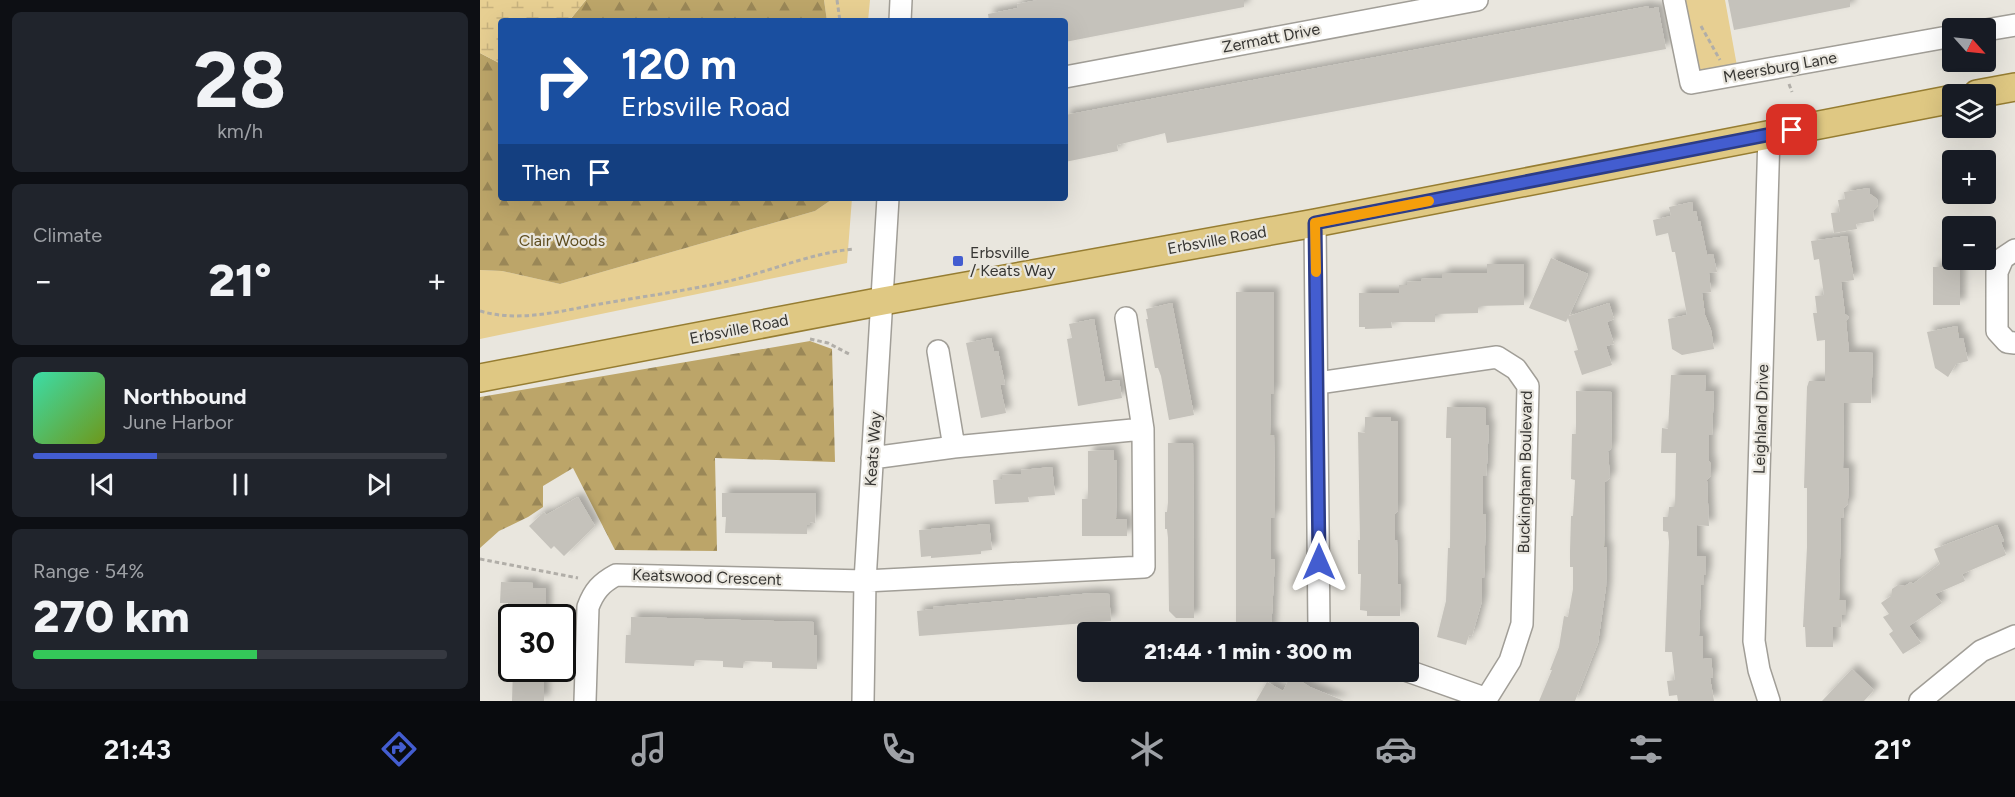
<!DOCTYPE html>
<html lang="en">
<head>
<meta charset="utf-8">
<style>
  :root { --surface:#171b24; --page:#20242c; --text:#f1f3f6; --muted:#9ea1a6; --line:#363941; --accent:#435dd0 }
  body { margin:0; font-family:Figtree,sans-serif; background:var(--page); color:var(--text); height:100vh; display:flex; flex-direction:column; font-size:22px; white-space:nowrap }
  * { box-sizing:border-box; margin:0 }
  p { font-size:20px; color:var(--muted) }
  .icon { flex:none; width:33px; height:33px; fill:none; stroke:currentColor; stroke-width:2; stroke-linecap:round; stroke-linejoin:round }
  .map { position:relative; flex:1; overflow:hidden }
  .panel { display:flex; flex-direction:column; gap:12px; padding:12px; background:#0d0f14; width:480px }
  .panel>* { flex:none }
  .hud { position:absolute; left:18px; top:18px; width:570px; height:183px; border-radius:6px; box-shadow:0 6px 24px #0002; background:#1a4fa0; color:#fff; overflow:hidden }
  .needle { width:39px; rotate:117deg }
  .controls { position:absolute; left:1462px; top:18px; display:grid; gap:12px }
  .controls a { display:grid; place-items:center; width:54px; height:54px; border-radius:6px; background:var(--surface); box-shadow:0 6px 24px #0002; font-size:30px }
  .speed { position:absolute; left:18px; top:604px; display:flex; gap:12px; font-size:30px; font-weight:700; text-align:center }
  .speed>* { display:grid; place-content:center; width:78px; height:78px; border-radius:50%; background:var(--surface); box-shadow:0 6px 24px #0002; line-height:1 }
  .speed .limit { border:3px solid #111; border-radius:9px; background:#fff; color:#111 }
  .pin { position:absolute; display:grid; place-items:center; width:51px; height:51px; color:#fff; margin:-26px; border-radius:12px; box-shadow:0 3px 9px #0006 }
  .me { position:absolute; width:66px; margin:-33px; rotate:0deg; stroke-linejoin:round; filter:drop-shadow(0 0 4px #0008) }
  .turn { display:flex; align-items:center; gap:21px; height:126px; padding:0 24px; font-size:27px }
  .turn .icon { width:78px; height:78px; stroke-width:2.5 }
  .turn b { display:block; font-size:42px; line-height:51px }
  .then { display:flex; align-items:center; height:57px; padding:0 24px; background:#0003; gap:12px; font-size:22px }
  .big { font-size:45px; font-weight:800; line-height:1.1 }
  .panel .tile { flex:1; display:flex; flex-direction:column; justify-content:center; gap:9px; min-width:0; padding:0 21px; border-radius:9px; background:var(--page) }
  .panel .dial { align-items:center; gap:0 }
  .dial b { font-size:78px; line-height:1 }
  .song { display:flex; align-items:center; gap:18px }
  .cover { width:72px; height:72px; border-radius:9px; background:linear-gradient(135deg,hsl(160 70% 55%),hsl(80 70% 35%)) }
  .played { height:6px; border-radius:3px; background:linear-gradient(90deg,var(--accent) 30%,var(--line) 30%) }
  .keys { display:flex; justify-content:space-around; direction:ltr }
  .heat { display:flex; justify-content:space-between; align-items:center; font-size:33px; direction:ltr }
  .charge { height:9px; border-radius:4px; background:linear-gradient(90deg,#34c759 54%,var(--line) 0) }
  .trip { position:absolute; left:597px; top:622px; width:342px; height:60px; border-radius:6px; background:var(--surface); box-shadow:0 6px 24px #0002; font-weight:800; line-height:60px; text-align:center }
  .dock { display:flex; height:96px; justify-content:space-around; align-items:center; background:#090b0e; color:var(--muted) }
  .dock .icon { width:42px; height:42px }
  .dock .active { color:var(--accent) }
  .dock b { font-size:27px; color:var(--text) }
  main { display:flex; flex:1; min-height:0 }
  .map>svg:first-child { display:block }
  .green { fill:#e7cf92 }
  .forest { fill:url(#forest-firs) }
  .wetland { fill:url(#wetland-marsh) }
  .building { fill:#c5c2bb; filter:url(#shadow) }
  .lines { fill:none; stroke-linecap:round; stroke-linejoin:round }
  .minor-casing { stroke:#a19e97; stroke-width:24 }
  .major-casing { stroke:#967d32; stroke-width:30 }
  .path { stroke:#b1aea8; stroke-width:3; stroke-dasharray:4.5 3; stroke-linecap:butt }
  .minor { stroke:#fff; stroke-width:21 }
  .major { stroke:#dfc883; stroke-width:27 }
  .route-casing { stroke:#2c3c87; stroke-width:15 }
  .route { stroke:#435dd0; stroke-width:10 }
  .slow { stroke:#f59e0b; stroke-width:10 }
  .poi-dot { fill:#435dd0; stroke:#e9e6de; stroke-width:2 }
  .labels { text-anchor:middle; dominant-baseline:central; stroke-width:4.5; stroke-linejoin:round; paint-order:stroke }
  .street-label { font-size:16px; fill:#373633; stroke:#e9e6de }
  .park-label { font-size:16px; fill:#5e4d1f; stroke:#e9e6de }
  .poi-label { font-size:16px; fill:#373633; stroke:#e9e6de; text-anchor:start }
</style>
</head>
<body>
<main>
<section class="panel">
<div class="tile dial"><b>28</b><p>km/h</p></div>
<div class="tile"><p>Climate</p>
<div class="heat"><a>−</a><b class="big">21°</b><a>+</a></div>
</div>
<div class="tile">
<div class="song"><i class="cover"></i><div><b>Northbound</b><p>June Harbor</p></div></div>
<div class="played"></div>
<div class="keys"><svg class="icon" aria-label="previous" viewBox="0 0 24 24"><path d="M18 5L8 12l10 7zM5 5v14"/></svg><svg class="icon" aria-label="pause" viewBox="0 0 24 24"><path d="M8 5v14M16 5v14"/></svg><svg class="icon" aria-label="next" viewBox="0 0 24 24"><path d="M6 5l10 7-10 7zM19 5v14"/></svg></div>
</div>
<div class="tile"><p>Range · 54%</p><b class="big">270 km</b><div class="charge"></div></div>
</section>
<div class="map">
<svg width="1535" height="701" viewBox="0 0 1535 701">
  <defs>
    <pattern id="forest-firs" width="22" height="20" patternUnits="userSpaceOnUse" patternTransform="scale(1.5)"><rect width="22" height="20" fill="#bca569"/><path d="M5 1l3.5 6h-7zM16 11l3.5 6h-7z" fill="#9a8757"/></pattern>
    <pattern id="wetland-marsh" width="20" height="14" patternUnits="userSpaceOnUse" patternTransform="scale(1.5)"><rect width="20" height="14" fill="#e7cf92"/><path d="M1 5h8M5 5V1M11 12h8M15 12V8" fill="none" stroke="#c7b27e"/></pattern>
    <filter id="shadow"><feDropShadow dx="5.5" dy="-5.5" stdDeviation="3" flood-color="#0004"/></filter>
  </defs>
  <rect width="100%" height="100%" fill="#e9e6de"/>
  <path class="green" d="M344 0H390L388 21H347Z
    M1204 0H1245L1257 66 1220 73Z
    M354 198H372L367 263 0 339V270L22 271 80 284 335 211Z"/>
  <path class="forest" d="M106 0H344L347 21H89Z
    M0 53 21 64V198H68L69 200 71 198H354L335 211 80 284 22 271 0 270Z
    M330 341 352 349 355 462 235 458 237 551 135 550 93 468 63 486V507L48 517 19 531 0 548V397Z"/>
  <path class="wetland" d="M0 0H106L89 21H21V64L0 53Z"/>
  <path class="building" d="M558 0H764V7L585 42V21H509L508 14 538 8 537 4Z
    M1248 0H1370V7L1254 30Z
    M1169 6V9L1178 7 1186 49 687 143 685 133 637 145 638 151 585 162V115Z
    M1389 188 1390 194 1397 199 1398 205 1393 211 1394 221 1376 224 1377 229 1354 233 1351 213 1360 212 1358 200 1365 199 1364 192Z
    M1212 202 1213 212 1216 211 1218 221H1220L1227 255 1233 254 1237 272 1229 273 1231 292 1222 293 1225 315 1231 330 1234 349 1202 355 1192 349 1188 319 1207 315 1195 252H1192L1188 233 1176 236 1173 220 1191 216 1189 207Z
    M1367 236 1374 280 1361 282 1365 314 1369 317 1366 321 1369 352 1393 353 1391 403H1364L1363 468H1369L1368 499V504L1364 508 1363 518H1361L1359 600H1366V615H1362L1361 627H1353V647H1326L1325 627H1323L1327 547V488H1324L1327 387 1329 381H1345V340L1337 341 1333 313H1337L1335 296 1344 295 1339 259 1334 260 1331 241Z
    M1071 258 1108 274 1089 316 1129 303 1134 319 1127 322 1134 344 1126 346 1132 365 1102 375 1094 351 1098 350 1088 318 1086 322 1049 308Z
    M1007 264H1044V305L998 306V313L955 314V322H911L912 328 885 329V327H879V293H919V285H927V282L941 281V279L962 278V273H1007Z
    M1453 267H1480V305H1453Z
    M756 292H794V394H791L790 435H794L795 518H791V559H795L791 633H756Z
    M692 303 714 415 689 420 681 376 678 368H675L666 319H668L666 309Z
    M614 319 625 382 639 380 642 398 598 406 587 339 592 338 589 324Z
    M1477 326 1479 339 1483 338 1488 361 1476 364 1468 377 1455 368 1447 332Z
    M511 338 514 352 518 351 525 384 520 385 526 413 501 418 486 343Z
    M1191 375H1226L1225 391H1234L1232 435H1229V461L1231 464V476L1227 480 1229 526 1217 525V556H1226V575H1224V585H1221L1219 636H1223V659L1231 658 1233 677 1230 678 1234 701H1198L1197 695 1189 696 1187 681 1195 680 1192 652H1185L1189 542 1188 532 1183 531V517H1188L1189 507H1195L1196 453H1181L1182 428 1188 429Z
    M1096 391 1132 392 1131 449 1128 451 1130 478 1125 482 1124 547H1127L1126 587 1118 643 1095 701H1059L1072 670H1070L1079 647 1084 616 1088 617 1093 589V567H1090V551L1091 516H1093L1095 480 1091 479 1092 434H1096Z
    M967 407 1006 408V425H1009L1007 464 1006 476H1003V514H1006L1004 578H1002V601L992 636 989 635 986 645 957 637 966 601 968 548H970L971 438H966Z
    M885 417H911V421H918V511L915 514V540H917L918 584H921L920 616H887V611L880 610 881 574H878V540H880L878 432 885 433Z
    M688 443H713L714 618H696L689 611 688 538 687 529H685V512H687L688 502Z
    M634 450V460H637L636 519H647V536H602V499H608V451Z
    M572 467 575 495 548 497 549 502 515 504 513 480 522 479V475L541 474V470Z
    M242 493H336L335 523 330 522V525H327V534L245 533 246 517H242Z
    M98 497 115 526 84 556 74 546 71 549 49 526 64 512 66 515Z
    M509 524 512 550 501 551V554L451 558V556L441 557 439 530Z
    M1517 525 1524 541 1521 542 1526 555 1482 574 1485 581 1455 594 1462 603 1429 626 1441 643 1423 654 1409 634 1413 631 1403 617 1409 614 1401 603 1411 596 1412 589 1418 585 1425 586 1431 582 1433 584 1460 564 1454 549Z
    M21 582 53 583V588H66V618H28V603H20Z
    M613 593 629 594 631 621 439 636 437 611 453 609V607Z
    M151 617 334 622V635H337V669L292 668V662L264 661 263 668 243 667V661L215 660 214 666 145 663 146 635H151Z
    M33 669H64V701H32Z
    M1372 669 1394 690 1384 701H1342Z
    M811 675 830 687 864 701H776L787 682 803 691Z"/>
  <g class="lines">
    <defs>
      <path id="minor" d="M1194 0 1211 83 1473 36
        M420 21 421 0
        M1506 30 1535 25
        M585 77 997 0
        M1289 135 1274 641 1279 670 1289 701
        M835 223 839 629 843 633
        M1535 250 1523 258 1517 272V331L1527 342 1535 343
        M458 351 474 447
        M838 383 1017 357 1036 369 1048 386 1042 624 1030 661 1005 701
        M392 458 474 447 663 429
        M928 671 1007 699
        M105 701 108 607C114 591 121 583 136 575L385 581 664 567 663 429 646 318
        M383 701 385 581 408 198
        M1440 701 1501 651 1535 636"/>
      <path id="major" d="M1497 94 1535 87
        M0 378 403 301 835 223 1473 99"/>
    </defs>
    <use href="#minor" class="minor-casing"/>
    <use href="#major" class="major-casing"/>
    <path class="path" d="M357 0 360 21
      M1221 26 1240 60
      M1309 84 1312 92
      M0 311C37 322 77 312 114 305 159 297 205 291 249 281 291 271 331 253 374 249
      M330 339 348 343 369 354
      M0 559 98 578"/>
    <use href="#minor" class="minor"/>
    <use href="#major" class="major"/>
  </g>
  <g class="lines">
    <defs>
      <path id="route" d="M839 562 835 223 1312 130"/>
    </defs>
    <use href="#route" class="route-casing"/>
    <use href="#route" class="route"/>
    <path class="slow" d="M836 272 835 223 949 201"/>
  </g>
  <rect class="poi-dot" x="472" y="255" width="12" height="12" rx="3"/>
  <g class="labels">
    <g class="street-label">
      <text transform="translate(791 38) rotate(-11)">Zermatt Drive</text>
      <text transform="translate(1300 67) rotate(-10)">Meersburg Lane</text>
      <text transform="translate(737 240) rotate(-10)">Erbsville Road</text>
      <text transform="translate(259 329) rotate(-11)">Erbsville Road</text>
      <text transform="translate(1281 419) rotate(-88)">Leighland Drive</text>
      <text transform="translate(393 449) rotate(-86)">Keats Way</text>
      <text transform="translate(1045 472) rotate(-89)">Buckingham Boulevard</text>
      <text transform="translate(227 577) rotate(2)">Keatswood Crescent</text>
    </g>
    <g class="park-label">
      <text x="82" y="240">Clair Woods</text>
    </g>
    <g class="poi-label">
      <text x="490" y="252">Erbsville<tspan x="490" dy="18">/ Keats Way</tspan></text>
    </g>
  </g>
</svg>
<div class="controls">
<a><svg class="needle" viewBox="-14 -14 28 28"><path d="M0-13l5 13h-10z" fill="#e53935"/><path d="M0 13l5-13h-10z" fill="#9ea1a6"/></svg></a>
<a><svg class="icon" aria-label="layers" viewBox="0 0 24 24"><path d="M12 4l9 5-9 5-9-5zM3 14l9 5 9-5"/></svg></a>
<a>+</a>
<a>−</a>
</div>
<div class="speed"><div class="limit">30</div></div>
<div class="pin" style="left:1312px;top:130px;background:#d93025"><svg class="icon" aria-label="arrive" viewBox="0 0 24 24"><path d="M6 21V4h12l-3 4 3 4H6"/></svg></div>
<svg class="me" style="left:839px;top:562px" viewBox="-20 -20 40 40"><path d="M0-17L14 15 0 8-14 15z" fill="#435dd0" stroke="#fff" stroke-width="4"/></svg>
<div class="trip">21:44 · 1 min · 300 m</div>
<div class="hud">
<div class="turn"><svg class="icon" aria-label="right" viewBox="0 0 24 24"><path d="M7 20v-9h11M14 6l5 5-5 5"/></svg><div><b>120 m</b>Erbsville Road</div></div>
<div class="then">Then<svg class="icon" aria-label="arrive" viewBox="0 0 24 24"><path d="M6 21V4h12l-3 4 3 4H6"/></svg></div>
</div>
</div>
</main>
<nav class="dock">
<b>21:43</b>
<svg class="icon active" aria-label="directions" viewBox="0 0 24 24"><path d="M12 3l9 9-9 9-9-9zM9 14v-3h6M13 9l2 2-2 2"/></svg>
<svg class="icon" aria-label="music" viewBox="0 0 24 24"><path d="M9 18V5l10-2v13"/><circle cx="6" cy="18" r="3"/><circle cx="16" cy="16" r="3"/></svg>
<svg class="icon" aria-label="phone" viewBox="0 0 24 24"><path d="M5 4h4l2 5-3 2q2 4 5 5l2-3 5 2v4C11 20 4 13 5 4z"/></svg>
<svg class="icon" aria-label="climate" viewBox="0 0 24 24"><path d="M12 3v18M4 7l16 10M4 17L20 7"/></svg>
<svg class="icon" aria-label="car" viewBox="0 0 24 24"><path d="M5 17H2v-5l4-1 3-4h7l3 4 3 1v5h-3M9 17h6M6 11h13"/><circle cx="7" cy="17" r="2"/><circle cx="17" cy="17" r="2"/></svg>
<svg class="icon" aria-label="filters" viewBox="0 0 24 24"><path d="M4 7h16M4 17h16"/><circle cx="9" cy="7" r="2"/><circle cx="15" cy="17" r="2"/></svg>
<b>21°</b>
</nav>
</body>
</html>
